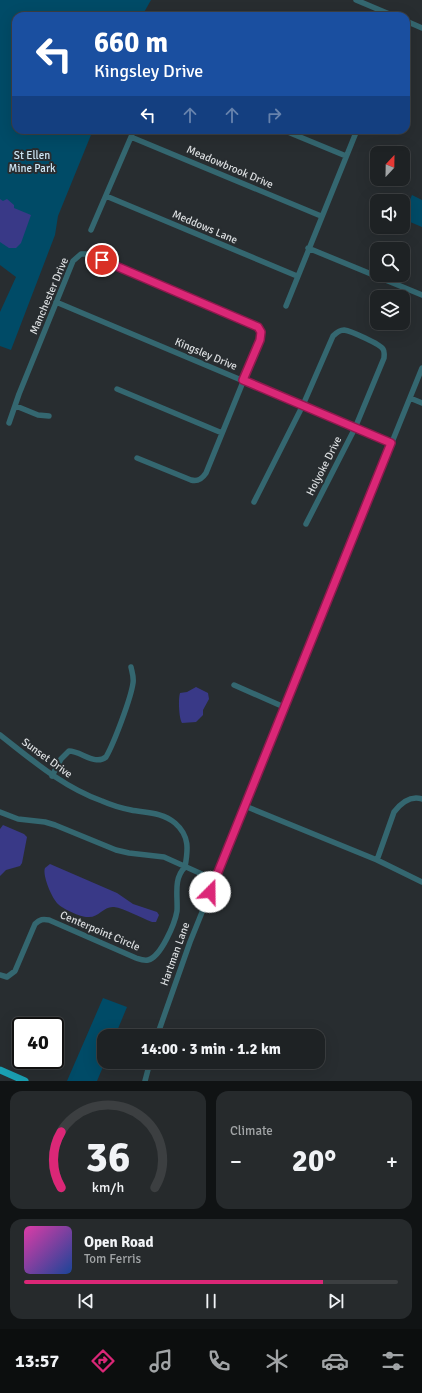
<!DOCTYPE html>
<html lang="en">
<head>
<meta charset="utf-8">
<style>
  :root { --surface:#1e2224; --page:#262a2c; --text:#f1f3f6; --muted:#a1a4a6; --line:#3c3f41; --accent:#db2777 }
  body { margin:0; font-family:Signika,sans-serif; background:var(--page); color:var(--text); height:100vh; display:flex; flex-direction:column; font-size:15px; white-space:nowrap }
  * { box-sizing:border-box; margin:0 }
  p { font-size:13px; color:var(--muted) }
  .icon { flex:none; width:22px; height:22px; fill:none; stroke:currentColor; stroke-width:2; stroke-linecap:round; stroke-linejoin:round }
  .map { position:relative; height:1081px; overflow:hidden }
  .side { display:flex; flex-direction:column; gap:10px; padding:10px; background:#101314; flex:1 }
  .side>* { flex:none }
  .banner { position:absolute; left:12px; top:12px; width:398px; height:122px; border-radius:12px; box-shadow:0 4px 16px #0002,0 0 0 1px var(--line); background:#1a4fa0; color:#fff; overflow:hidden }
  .needle { width:26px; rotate:22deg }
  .tools { position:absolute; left:370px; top:146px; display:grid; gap:8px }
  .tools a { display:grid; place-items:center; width:40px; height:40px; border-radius:8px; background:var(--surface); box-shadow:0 4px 16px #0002,0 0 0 1px var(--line); font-size:20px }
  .speed { position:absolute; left:12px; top:1017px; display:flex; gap:8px; font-size:20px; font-weight:700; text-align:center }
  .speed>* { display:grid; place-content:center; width:52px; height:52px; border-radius:50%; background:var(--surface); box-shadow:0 4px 16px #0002,0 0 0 1px var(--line); line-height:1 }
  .speed .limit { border:2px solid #111; border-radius:6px; background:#fff; color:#111 }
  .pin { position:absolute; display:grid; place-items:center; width:34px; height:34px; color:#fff; margin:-17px; border:2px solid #fff; border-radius:50%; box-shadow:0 1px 4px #0007 }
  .me { position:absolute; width:44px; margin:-22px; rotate:22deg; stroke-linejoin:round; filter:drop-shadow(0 0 3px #0008) }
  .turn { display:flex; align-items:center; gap:14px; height:84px; padding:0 16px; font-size:18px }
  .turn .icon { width:52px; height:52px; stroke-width:2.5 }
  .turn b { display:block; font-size:28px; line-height:34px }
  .lanes { display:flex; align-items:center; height:38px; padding:0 16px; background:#0003; justify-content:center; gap:20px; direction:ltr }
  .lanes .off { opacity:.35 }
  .big { font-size:30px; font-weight:700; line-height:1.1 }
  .side .card { flex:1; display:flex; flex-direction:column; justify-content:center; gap:6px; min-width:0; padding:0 14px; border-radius:12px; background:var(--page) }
  .side .dial { align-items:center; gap:0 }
  .dial svg { height:104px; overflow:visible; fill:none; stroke:var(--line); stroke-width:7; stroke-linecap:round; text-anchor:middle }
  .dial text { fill:var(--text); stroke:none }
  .song { display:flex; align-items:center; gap:12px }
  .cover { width:48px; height:48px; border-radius:6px; background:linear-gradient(135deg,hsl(320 70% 55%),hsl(220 70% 35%)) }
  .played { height:4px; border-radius:2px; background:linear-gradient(90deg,var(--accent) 80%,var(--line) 80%) }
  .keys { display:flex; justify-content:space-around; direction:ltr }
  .heat { display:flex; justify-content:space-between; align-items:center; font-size:22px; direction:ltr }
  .side .tiles { flex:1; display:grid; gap:10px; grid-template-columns:1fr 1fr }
  .card:last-child { grid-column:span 2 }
  .trip { position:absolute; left:97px; top:1029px; width:228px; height:40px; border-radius:12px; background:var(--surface); box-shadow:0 4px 16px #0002,0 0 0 1px var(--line); font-weight:700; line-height:40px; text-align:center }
  .dock { display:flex; height:64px; justify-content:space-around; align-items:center; background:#0c0e0e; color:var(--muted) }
  .dock .icon { width:28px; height:28px }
  .dock .current { color:var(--accent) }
  .dock b { font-size:18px; color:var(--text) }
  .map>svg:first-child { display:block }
  .green { fill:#004b67 }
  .water { fill:#393987 }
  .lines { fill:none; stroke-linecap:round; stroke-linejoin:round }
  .minor { stroke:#346770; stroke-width:5.5 }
  .major { stroke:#1aa1b3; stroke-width:7 }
  .route-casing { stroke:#8e194d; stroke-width:10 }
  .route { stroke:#db2777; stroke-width:7 }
  .labels { text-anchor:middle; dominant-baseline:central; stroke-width:4; stroke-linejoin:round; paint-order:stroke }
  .park-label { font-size:11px; fill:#cee6f4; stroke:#282d30 }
  .street-label { font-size:11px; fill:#dbdee0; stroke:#282d30 }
</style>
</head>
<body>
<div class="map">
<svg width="422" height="1081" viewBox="0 0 422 1081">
  <rect width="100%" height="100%" fill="#282d30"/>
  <path class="green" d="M0 0H151L142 16H16V130H93L58 216 55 235 11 350 0 346V312L16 277 0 265Z
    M412 195 422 200V227L403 219V216Z
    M103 998 127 1007 115 1036H104L105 1062 97 1081H67Z"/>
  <path class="water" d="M0 199 3 201 7 199 14 205V208L31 215 21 243 16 248H9L0 242Z
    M196 687 208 693 209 699 203 710V715L196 722 182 723C179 718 178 700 180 693L187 692Z
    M3 825 24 834 27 837 22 863 20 866 6 870 0 876V829Z
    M50 864 117 893 133 904 157 912 159 915 156 922H152C141 918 124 908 114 907 104 906 99 917 89 917 82 918 63 909 58 904 52 899 42 875 45 868Z"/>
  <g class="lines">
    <path class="minor" d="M356 0 394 16
      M406 21 422 28
      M283 130 346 156
      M131 137 321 216
      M106 196 297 276
      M91 230 134 130
      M308 248 422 295
      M56 302 391 443
      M286 306 357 130
      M117 389 222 433
      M410 398 422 403
      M16 406 38 415 49 416
      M9 423 19 394 73 261 81 254H86L252 324 258 327 261 333 260 340 206 473C202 479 198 482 191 480L137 458
      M254 502 303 405 333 336C336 333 339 330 344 330 351 331 380 344 383 349 385 352 384 355 384 358L355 428 306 524
      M234 685 284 707
      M0 735C32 760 63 787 102 801 111 805 121 808 131 810 146 813 162 812 175 823 190 836 188 850 185 867
      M52 776 61 759 69 751C81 751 95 766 106 757 114 743 131 698 133 683 134 677 132 672 131 667
      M245 806 377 860 422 882
      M0 812 18 819 45 822 55 825 116 850 129 853 164 857 215 880
      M377 860 394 812C401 803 410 795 422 799
      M0 975 7 977 15 971 35 924C40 919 43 919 49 920L136 958C139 959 144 961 148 960 161 957 175 923 177 911 178 896 173 879 185 867
      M157 1036 190 942 422 368
      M145 1081 150 1062"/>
    <path class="major" d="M0 1070 25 1081"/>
  </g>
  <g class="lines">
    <defs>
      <path id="route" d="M102 260 258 327 261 332 260 340 243 380 391 443 210 892"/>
    </defs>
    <use href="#route" class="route-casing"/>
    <use href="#route" class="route"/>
  </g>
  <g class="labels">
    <g class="park-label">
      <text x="32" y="155">St Ellen<tspan x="32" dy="13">Mine Park</tspan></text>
    </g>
    <g class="street-label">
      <text transform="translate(230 167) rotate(23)">Meadowbrook Drive</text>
      <text transform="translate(205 227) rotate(23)">Meddows Lane</text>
      <text transform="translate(49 296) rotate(-67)">Manchester Drive</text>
      <text transform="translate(206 354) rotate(23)">Kingsley Drive</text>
      <text transform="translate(324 466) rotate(-63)">Holyoke Drive</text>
      <text transform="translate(47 758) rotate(36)">Sunset Drive</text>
      <text transform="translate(100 931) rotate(23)">Centerpoint Circle</text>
      <text transform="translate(175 954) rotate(-70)">Hartman Lane</text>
    </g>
  </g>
</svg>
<div class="tools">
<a><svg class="needle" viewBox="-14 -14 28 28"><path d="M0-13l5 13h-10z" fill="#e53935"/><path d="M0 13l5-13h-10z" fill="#a1a4a6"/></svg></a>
<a><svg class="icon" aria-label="sound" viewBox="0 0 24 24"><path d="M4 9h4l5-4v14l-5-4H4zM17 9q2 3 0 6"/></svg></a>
<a><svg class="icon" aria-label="search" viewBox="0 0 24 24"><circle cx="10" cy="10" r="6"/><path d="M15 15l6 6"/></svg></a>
<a><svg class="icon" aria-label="layers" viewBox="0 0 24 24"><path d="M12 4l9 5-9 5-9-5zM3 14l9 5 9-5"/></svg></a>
</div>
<div class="speed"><div class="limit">40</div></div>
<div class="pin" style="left:102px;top:260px;background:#d93025"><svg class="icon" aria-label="arrive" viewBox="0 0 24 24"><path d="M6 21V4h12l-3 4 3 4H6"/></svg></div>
<svg class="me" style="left:210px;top:892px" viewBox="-20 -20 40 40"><circle r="19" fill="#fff"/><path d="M0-13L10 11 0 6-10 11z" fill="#db2777"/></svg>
<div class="trip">14:00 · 3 min · 1.2 km</div>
<div class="banner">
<div class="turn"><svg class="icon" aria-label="left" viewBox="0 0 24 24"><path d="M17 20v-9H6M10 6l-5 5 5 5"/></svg><div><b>660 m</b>Kingsley Drive</div></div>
<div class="lanes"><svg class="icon" aria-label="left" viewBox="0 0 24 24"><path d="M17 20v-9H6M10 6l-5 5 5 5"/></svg><svg class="icon off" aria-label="ahead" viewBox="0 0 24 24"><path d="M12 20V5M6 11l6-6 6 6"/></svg><svg class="icon off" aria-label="ahead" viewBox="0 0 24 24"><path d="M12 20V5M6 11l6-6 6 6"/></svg><svg class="icon off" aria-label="right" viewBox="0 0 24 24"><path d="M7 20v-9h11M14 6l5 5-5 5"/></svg></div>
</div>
</div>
<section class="side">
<div class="tiles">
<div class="card dial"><svg viewBox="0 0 100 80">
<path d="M14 69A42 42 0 1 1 86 69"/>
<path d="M14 69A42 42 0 0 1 14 26" stroke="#db2777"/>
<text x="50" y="56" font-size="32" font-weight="700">36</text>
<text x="50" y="72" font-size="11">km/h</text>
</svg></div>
<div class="card"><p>Climate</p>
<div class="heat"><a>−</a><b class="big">20°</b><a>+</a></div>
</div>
<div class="card">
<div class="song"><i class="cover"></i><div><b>Open Road</b><p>Tom Ferris</p></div></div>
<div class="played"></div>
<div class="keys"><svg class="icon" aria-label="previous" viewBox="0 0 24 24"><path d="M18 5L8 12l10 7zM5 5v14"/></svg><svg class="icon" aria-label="pause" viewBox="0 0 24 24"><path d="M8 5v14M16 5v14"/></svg><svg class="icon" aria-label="next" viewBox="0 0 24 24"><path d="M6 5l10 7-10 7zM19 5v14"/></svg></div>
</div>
</div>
</section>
<nav class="dock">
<b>13:57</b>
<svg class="icon current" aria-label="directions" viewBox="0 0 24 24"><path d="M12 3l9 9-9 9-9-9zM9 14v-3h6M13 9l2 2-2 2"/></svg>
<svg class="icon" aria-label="music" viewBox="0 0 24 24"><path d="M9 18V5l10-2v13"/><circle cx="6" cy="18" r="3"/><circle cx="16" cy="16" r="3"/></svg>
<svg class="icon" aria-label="phone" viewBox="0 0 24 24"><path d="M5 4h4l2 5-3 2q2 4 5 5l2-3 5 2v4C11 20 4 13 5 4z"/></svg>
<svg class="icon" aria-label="climate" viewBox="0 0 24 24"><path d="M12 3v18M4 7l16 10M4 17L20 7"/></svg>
<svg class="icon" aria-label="car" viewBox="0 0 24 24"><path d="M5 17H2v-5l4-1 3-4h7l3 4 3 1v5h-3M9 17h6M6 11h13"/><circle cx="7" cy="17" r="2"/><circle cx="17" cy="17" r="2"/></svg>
<svg class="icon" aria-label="filters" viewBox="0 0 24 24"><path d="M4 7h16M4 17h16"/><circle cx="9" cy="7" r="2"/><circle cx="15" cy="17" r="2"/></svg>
</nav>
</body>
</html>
